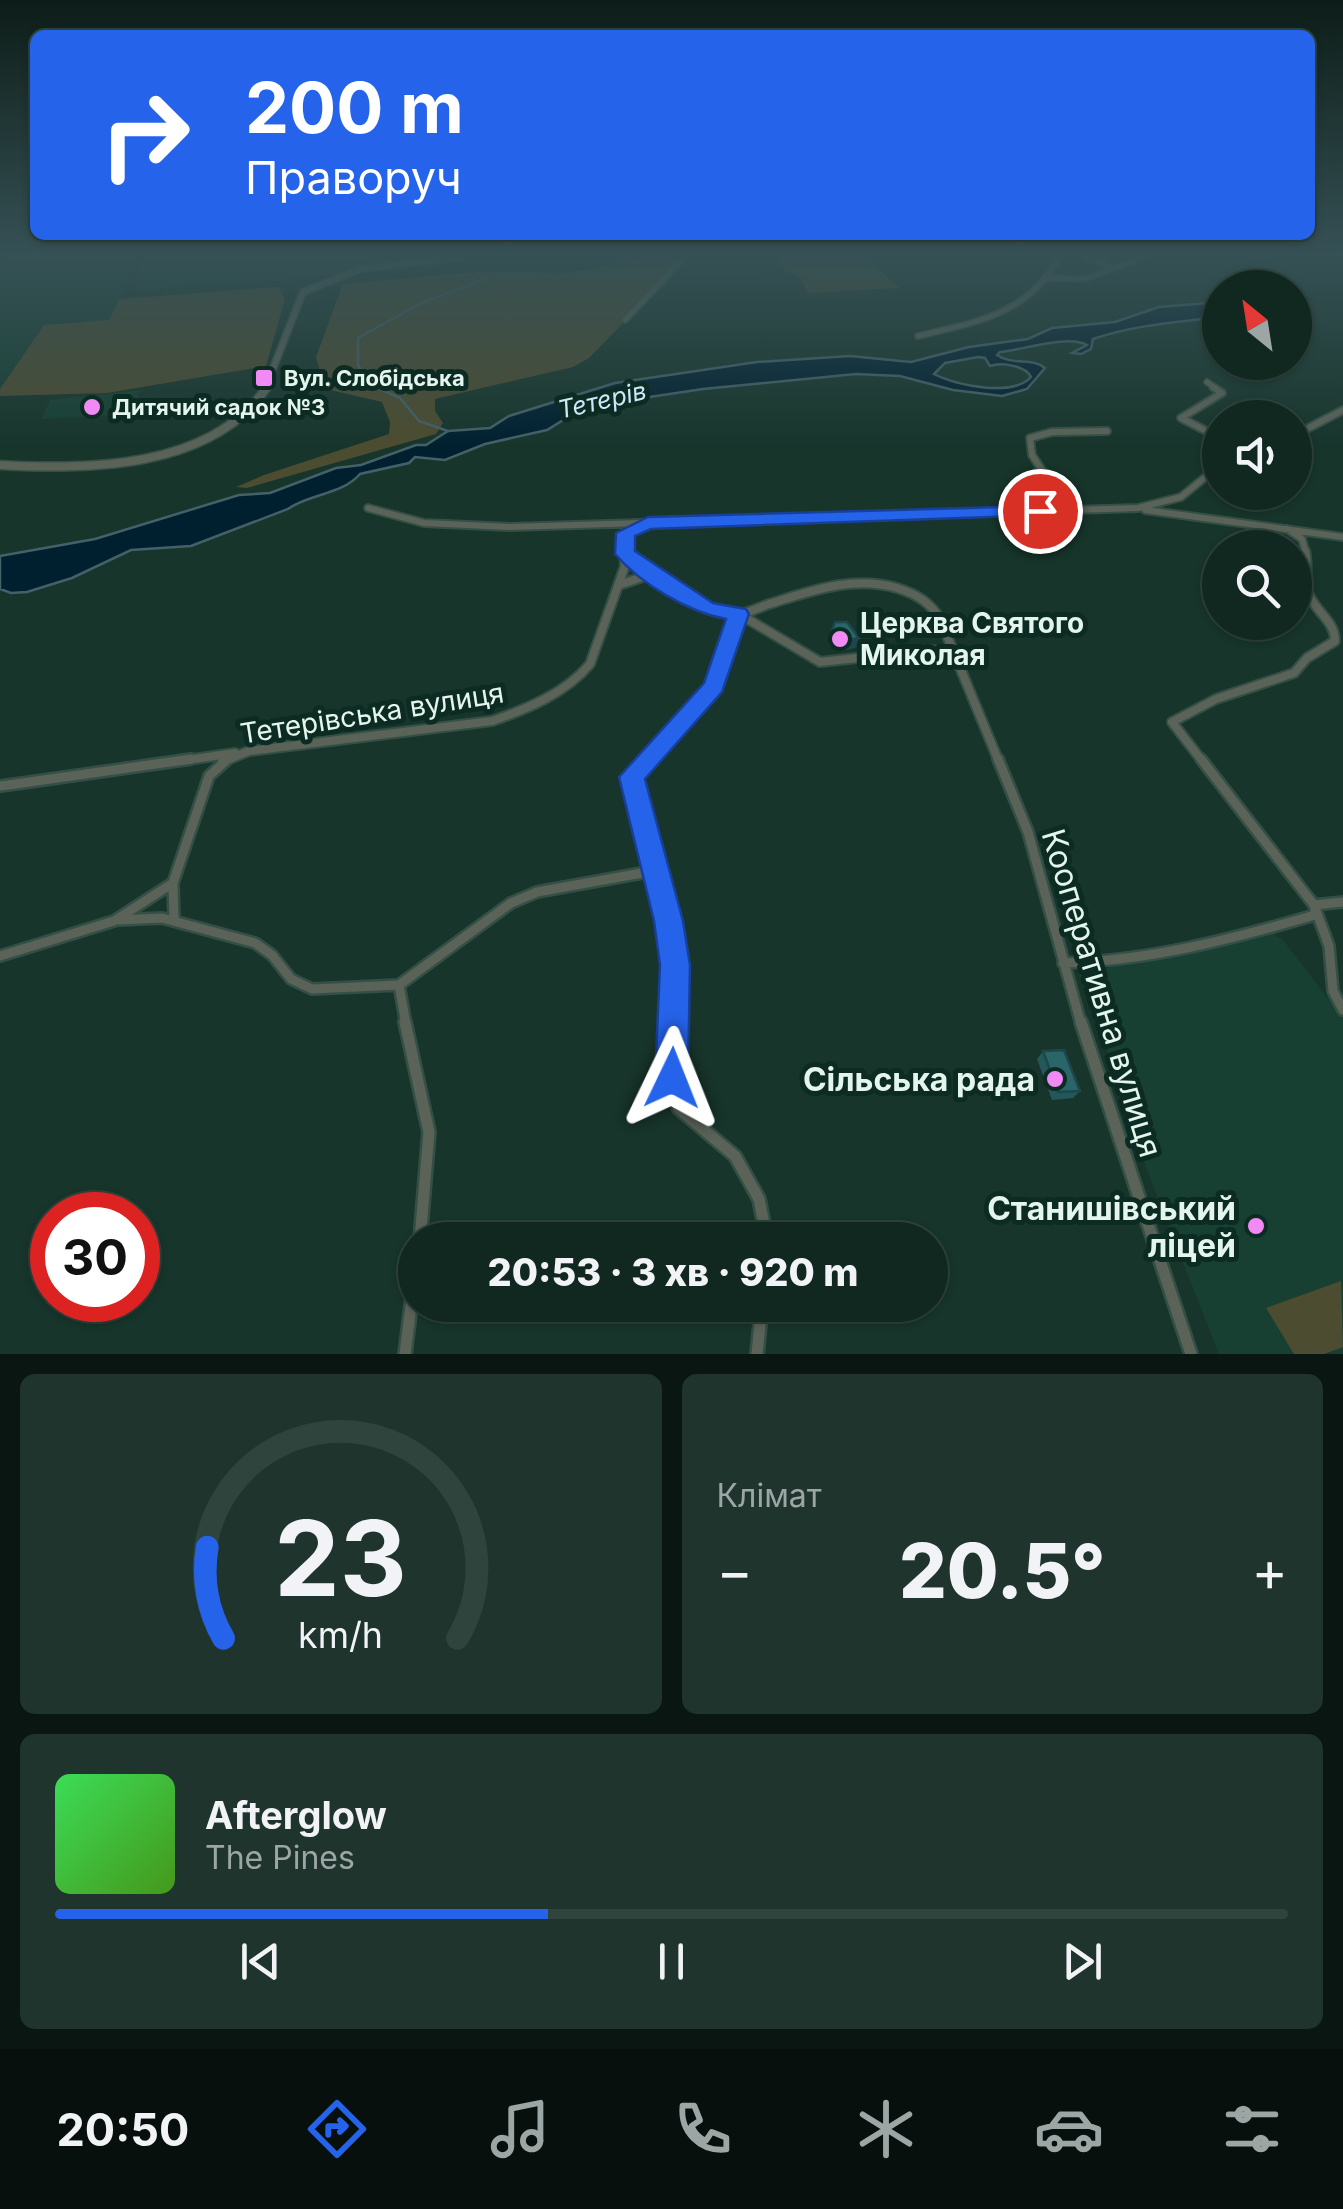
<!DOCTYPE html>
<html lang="uk">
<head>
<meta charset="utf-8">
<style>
  :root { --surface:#112820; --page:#1e342d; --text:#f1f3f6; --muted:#9ca6a5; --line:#30443e; --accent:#2563eb }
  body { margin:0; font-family:Inter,sans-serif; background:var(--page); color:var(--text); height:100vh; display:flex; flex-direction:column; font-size:38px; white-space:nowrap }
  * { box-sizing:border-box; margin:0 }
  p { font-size:32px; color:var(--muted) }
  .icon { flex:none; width:55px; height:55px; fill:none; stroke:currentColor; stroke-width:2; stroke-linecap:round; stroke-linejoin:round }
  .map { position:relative; height:1354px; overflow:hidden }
  .panel { display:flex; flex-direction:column; gap:20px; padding:20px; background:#091612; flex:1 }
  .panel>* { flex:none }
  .hud { position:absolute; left:30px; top:30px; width:1285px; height:210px; border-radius:15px; box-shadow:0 2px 8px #0004,0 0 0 2px var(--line); background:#2563eb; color:#fff; overflow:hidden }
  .needle { width:65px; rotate:330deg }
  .controls { position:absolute; left:1202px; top:270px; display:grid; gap:20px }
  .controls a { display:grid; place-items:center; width:110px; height:110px; border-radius:50%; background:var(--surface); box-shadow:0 2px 8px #0004,0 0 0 2px var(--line); font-size:50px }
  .speed { position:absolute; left:30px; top:1192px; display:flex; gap:20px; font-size:50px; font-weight:700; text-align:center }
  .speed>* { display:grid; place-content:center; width:130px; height:130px; border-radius:50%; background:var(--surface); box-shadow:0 2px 8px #0004,0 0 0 2px var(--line); line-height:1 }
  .speed .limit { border:15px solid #d22; background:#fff; color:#111 }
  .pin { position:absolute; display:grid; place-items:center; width:85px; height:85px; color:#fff; margin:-42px; border:5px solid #fff; border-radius:50%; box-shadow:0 2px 10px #0007 }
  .me { position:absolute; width:110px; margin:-55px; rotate:2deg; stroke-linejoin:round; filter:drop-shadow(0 0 8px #0008) }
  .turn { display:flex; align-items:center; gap:35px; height:210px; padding:0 50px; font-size:45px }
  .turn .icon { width:130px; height:130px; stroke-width:2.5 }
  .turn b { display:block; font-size:70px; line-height:85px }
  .big { font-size:75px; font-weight:800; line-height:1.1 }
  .panel .card { flex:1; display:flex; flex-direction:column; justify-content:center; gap:15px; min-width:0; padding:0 35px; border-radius:15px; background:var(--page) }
  .panel .dial { align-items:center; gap:0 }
  .dial svg { height:260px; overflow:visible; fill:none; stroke:var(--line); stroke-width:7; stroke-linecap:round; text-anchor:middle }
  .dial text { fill:var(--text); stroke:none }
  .song { display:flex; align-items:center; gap:30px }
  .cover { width:120px; height:120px; border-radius:15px; background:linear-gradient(135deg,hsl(130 70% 55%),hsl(100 70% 35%)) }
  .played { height:10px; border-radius:5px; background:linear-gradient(90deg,var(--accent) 40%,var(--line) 40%) }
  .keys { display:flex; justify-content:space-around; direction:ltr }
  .heat { display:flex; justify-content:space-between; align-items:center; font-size:55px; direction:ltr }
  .panel .tiles { flex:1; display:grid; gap:20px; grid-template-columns:1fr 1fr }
  .card:last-child { grid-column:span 2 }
  .trip { position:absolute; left:398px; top:1222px; width:550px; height:100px; border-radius:50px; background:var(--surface); box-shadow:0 2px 8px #0004,0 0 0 2px var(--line); font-weight:800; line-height:100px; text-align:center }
  .tabs { display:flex; height:160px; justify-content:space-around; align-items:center; background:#07100d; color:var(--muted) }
  .tabs .icon { width:70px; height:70px }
  .tabs .on { color:var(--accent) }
  .tabs b { font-size:45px; color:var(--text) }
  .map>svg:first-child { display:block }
  .built { fill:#174033 }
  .green { fill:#4c4c30 }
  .water { fill:#002030; stroke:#446069; stroke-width:2.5; fill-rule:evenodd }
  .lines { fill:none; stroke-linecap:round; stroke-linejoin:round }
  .stream { stroke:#446069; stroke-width:2.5 }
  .minor-far4-casing { stroke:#345046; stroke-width:8 }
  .minor-far3-casing { stroke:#345046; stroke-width:10 }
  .minor-far2-casing { stroke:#345046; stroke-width:12 }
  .minor-far1-casing { stroke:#345046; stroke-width:14 }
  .minor-casing { stroke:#345046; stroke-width:16 }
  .tertiary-far1-casing { stroke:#345046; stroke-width:9 }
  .tertiary-casing { stroke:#345046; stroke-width:11 }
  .minor-far4 { stroke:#5b6359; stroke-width:5 }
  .minor-far3 { stroke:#5b6359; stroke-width:6 }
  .minor-far2 { stroke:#5b6359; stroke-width:8 }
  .minor-far1 { stroke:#5b6359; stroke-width:9 }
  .minor { stroke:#5b6359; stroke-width:11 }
  .tertiary-far1 { stroke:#5b6359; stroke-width:6 }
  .tertiary { stroke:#5b6359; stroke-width:8 }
  .wall { fill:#23575a }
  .shaded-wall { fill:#1d474a }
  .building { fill:#296569; stroke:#1d474a; stroke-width:2.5 }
  .route { fill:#2563eb; stroke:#184099; stroke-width:2.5 }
  .poi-dot { fill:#f18af4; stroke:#0c2b22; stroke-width:4 }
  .labels { text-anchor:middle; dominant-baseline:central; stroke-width:10; stroke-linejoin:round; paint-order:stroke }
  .far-poi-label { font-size:22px; font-weight:bold; fill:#e4f5ee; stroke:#0c2b22; text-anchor:start }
  .far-water-label { font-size:25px; font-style:italic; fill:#cce8f8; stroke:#0c2b22 }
  .poi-label { font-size:28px; font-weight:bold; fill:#e4f5ee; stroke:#0c2b22; text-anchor:start }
  .street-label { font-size:28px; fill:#e4f5ee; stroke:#0c2b22 }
  .near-street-label { font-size:32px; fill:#e4f5ee; stroke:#0c2b22 }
  .near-poi-label { font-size:32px; font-weight:bold; fill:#e4f5ee; stroke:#0c2b22; text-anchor:end }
</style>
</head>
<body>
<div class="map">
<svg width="1343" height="1354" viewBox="0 0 1343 1354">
  <rect width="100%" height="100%" fill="#17352b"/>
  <path class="built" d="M43 257H141L109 320 44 325 0 389V260Z
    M145 257H383L386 262 323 277 137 290 133 280Z
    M140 390 133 414 41 419 50 400Z
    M1256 931 1272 933 1283 940 1343 1018V1354H1219L1119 1099 1118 1081 1079 975Z"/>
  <path class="green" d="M672 257 683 261 589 358 573 367 435 399V411L443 423 436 434 247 488 236 487 264 475 389 434 390 422 382 402 330 390 323 381 316 357 343 284 487 271 567 273 647 258Z
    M779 259H866L900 288 809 293 797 275 786 273Z
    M278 287 285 299 266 366 107 393 0 396V389L44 325 109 320 119 299Z
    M1341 1281 1343 1347 1324 1354H1294L1266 1308Z"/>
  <path class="water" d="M1220 302V317C1177 322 1134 325 1093 339L1091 349 1081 354 1072 353 1087 345C1069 334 1022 350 1000 352L997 355C1013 366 1032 357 1045 368L1027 389 1002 396 953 390 900 376 856 374 703 389 623 401 565 419 547 430 485 444 445 460 415 457 409 463 360 474C342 495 308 494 288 509L191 546 131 550 72 578 27 592 11 593 0 589V556L95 539 239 495 270 493 336 468 361 465 416 445H426L448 431 490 428 509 416 615 383 757 362 850 356 911 362 969 347 1028 339 1052 328 1115 322 1159 307ZM978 357 985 358 990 366C1002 362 1026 366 1031 377 1013 397 957 386 934 374L945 363Z"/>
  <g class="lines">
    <path class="stream" d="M448 431 419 421 400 398 370 385 358 365V338L421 303 489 278"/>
    <defs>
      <path id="minor-far4" d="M1085 257 1113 268
        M1046 278 1085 279 1143 257
        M625 320 685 257
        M918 336C976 322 1028 315 1059 257
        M1207 382 1217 389"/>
      <path id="minor-far3" d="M1213 387 1222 393 1181 418 1220 438
        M1295 435 1343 410
        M368 508 424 523 510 527 1138 508 1181 497 1220 465
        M1068 510 1032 455 1030 438 1052 432 1107 431
        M1145 510 1343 537
        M1287 529 1302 539 1306 554
        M624 554 623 537 640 525"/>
      <path id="minor-far2" d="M625 553C654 577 698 618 740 614 749 613 760 607 769 604 811 591 853 575 897 588 916 594 930 602 940 619L999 762
        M619 585 651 574
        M173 762 235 753
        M222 762 249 751 492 721C527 709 566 693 590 664L625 566 624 551
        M646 762 714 687 739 614 820 662 931 650 953 652
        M1203 762 1172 722 1216 699 1294 673 1307 658 1335 641C1335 620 1313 610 1308 592 1304 580 1309 565 1305 551"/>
      <path id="minor-far1" d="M648 759 632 777 668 921 675 965 673 1024
        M998 759 1028 832 1081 1024
        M1201 759 1314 905 1329 946 1333 991 1343 1010
        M1 786 191 759
        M1314 905 1343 902
        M119 920 162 918 255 943 272 955 291 979 312 989 399 985 511 903 537 892 653 871
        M174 921 173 883 209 776 228 759
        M0 956 114 921 173 883
        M1063 963C1149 961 1232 939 1315 915V910
        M399 985 406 1024"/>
      <path id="minor" d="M405 1022 429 1132 420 1240
        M674 1022 672 1079 678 1108 735 1156 759 1199 767 1240
        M1081 1022 1191 1354
        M405 1354 415 1274
        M757 1354 762 1305"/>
      <path id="tertiary-far1" d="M265 389 303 292 360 269 462 257"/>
      <path id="tertiary" d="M0 465C88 470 212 469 267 387"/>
    </defs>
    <use href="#minor-far4" class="minor-far4-casing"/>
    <use href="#minor-far3" class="minor-far3-casing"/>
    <use href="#minor-far2" class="minor-far2-casing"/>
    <use href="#minor-far1" class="minor-far1-casing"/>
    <use href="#minor" class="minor-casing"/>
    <use href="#tertiary-far1" class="tertiary-far1-casing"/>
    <use href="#tertiary" class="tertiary-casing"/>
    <use href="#minor-far4" class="minor-far4"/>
    <use href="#minor-far3" class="minor-far3"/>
    <use href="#minor-far2" class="minor-far2"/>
    <use href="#minor-far1" class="minor-far1"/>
    <use href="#minor" class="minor"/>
    <use href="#tertiary-far1" class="tertiary-far1"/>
    <use href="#tertiary" class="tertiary"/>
  </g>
  <path class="wall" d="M835 622 857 647 842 651 837 644 829 646Z
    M1043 1051 1080 1091 1073 1098 1052 1100 1037 1059Z"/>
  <path class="shaded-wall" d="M839 634 837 644 829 646 830 636Z
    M859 638 857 647 842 651 844 641Z"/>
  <path class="building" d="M835 622H847L859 638 844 641 839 634 830 636Z
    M1064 1050 1080 1091 1058 1092 1043 1051Z"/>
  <linearGradient id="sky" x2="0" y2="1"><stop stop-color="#0d1d18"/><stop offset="0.57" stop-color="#365155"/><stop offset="1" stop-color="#365155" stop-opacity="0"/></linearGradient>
  <rect width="1343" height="447" fill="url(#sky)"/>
  <path class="route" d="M1040 506 1050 511 1047 515 651 529 635 536V551L713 603 746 609 749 614 722 692 645 779 683 921 690 965 688 1078 683 1090 672 1095 660 1090 655 1078 660 965 654 921 619 777 704 683 726 619C688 612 641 584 615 554L616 533 648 517Z"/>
  <g class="poi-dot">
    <rect x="254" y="368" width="20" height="20" rx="5"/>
    <circle cx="92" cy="407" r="10"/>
    <circle cx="840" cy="639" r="10"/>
    <circle cx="1055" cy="1079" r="10"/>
    <circle cx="1256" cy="1226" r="10"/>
  </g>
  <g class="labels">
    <g class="far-poi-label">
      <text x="284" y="378">Вул. Слобідська</text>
      <text x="112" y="407">Дитячий садок №3</text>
    </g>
    <g class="far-water-label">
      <text transform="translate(602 400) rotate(-13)">Тетерів</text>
    </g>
    <g class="poi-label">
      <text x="860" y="623">Церква Святого<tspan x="860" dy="32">Миколая</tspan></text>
    </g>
    <g class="street-label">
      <text transform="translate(372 713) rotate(-9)">Тетерівська вулиця</text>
    </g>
    <g class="near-street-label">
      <text transform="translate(1102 993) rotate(73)">Кооперативна вулиця</text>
    </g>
    <g class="near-poi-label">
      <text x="1035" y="1079">Сільська рада</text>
      <text x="1236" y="1208">Станишівський<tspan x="1236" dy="37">ліцей</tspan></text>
    </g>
  </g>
</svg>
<div class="controls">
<a><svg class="needle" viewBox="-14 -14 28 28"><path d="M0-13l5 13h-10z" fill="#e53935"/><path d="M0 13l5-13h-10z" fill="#9ca6a5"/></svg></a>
<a><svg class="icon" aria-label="sound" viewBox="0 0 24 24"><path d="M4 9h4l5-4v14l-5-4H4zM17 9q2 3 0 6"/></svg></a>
<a><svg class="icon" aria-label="search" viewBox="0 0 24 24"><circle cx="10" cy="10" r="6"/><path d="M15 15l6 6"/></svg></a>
</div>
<div class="speed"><div class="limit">30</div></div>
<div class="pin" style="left:1040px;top:511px;background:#d93025"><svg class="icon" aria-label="arrive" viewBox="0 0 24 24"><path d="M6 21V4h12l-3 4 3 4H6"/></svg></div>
<svg class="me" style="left:672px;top:1078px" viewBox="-20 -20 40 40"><path d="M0-17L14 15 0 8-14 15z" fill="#2563eb" stroke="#fff" stroke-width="4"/></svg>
<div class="trip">20:53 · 3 хв · 920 m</div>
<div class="hud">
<div class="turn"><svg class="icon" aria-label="right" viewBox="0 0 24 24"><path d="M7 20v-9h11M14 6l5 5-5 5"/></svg><div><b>200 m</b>Праворуч</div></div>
</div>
</div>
<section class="panel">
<div class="tiles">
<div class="card dial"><svg viewBox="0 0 100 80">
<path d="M14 69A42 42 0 1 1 86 69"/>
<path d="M14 69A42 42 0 0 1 9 41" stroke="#2563eb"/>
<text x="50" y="56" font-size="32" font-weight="700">23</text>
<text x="50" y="72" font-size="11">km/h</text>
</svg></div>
<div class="card"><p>Клімат</p>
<div class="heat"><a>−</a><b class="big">20.5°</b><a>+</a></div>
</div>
<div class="card">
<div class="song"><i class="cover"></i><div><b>Afterglow</b><p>The Pines</p></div></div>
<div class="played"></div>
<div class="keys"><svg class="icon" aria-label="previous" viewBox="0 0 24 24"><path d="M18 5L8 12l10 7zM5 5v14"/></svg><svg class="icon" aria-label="pause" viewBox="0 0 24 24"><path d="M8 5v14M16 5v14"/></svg><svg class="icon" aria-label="next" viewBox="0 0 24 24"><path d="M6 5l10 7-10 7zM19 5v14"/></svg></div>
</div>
</div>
</section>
<nav class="tabs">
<b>20:50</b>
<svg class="icon on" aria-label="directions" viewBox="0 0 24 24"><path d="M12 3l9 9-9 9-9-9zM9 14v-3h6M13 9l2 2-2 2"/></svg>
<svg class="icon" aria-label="music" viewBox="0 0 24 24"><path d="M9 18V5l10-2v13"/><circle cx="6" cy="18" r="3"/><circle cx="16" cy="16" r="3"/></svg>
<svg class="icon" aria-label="phone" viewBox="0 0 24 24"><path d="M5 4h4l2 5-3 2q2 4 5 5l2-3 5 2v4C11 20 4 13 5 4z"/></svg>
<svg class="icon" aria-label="climate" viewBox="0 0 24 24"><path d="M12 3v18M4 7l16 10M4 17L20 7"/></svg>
<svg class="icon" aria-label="car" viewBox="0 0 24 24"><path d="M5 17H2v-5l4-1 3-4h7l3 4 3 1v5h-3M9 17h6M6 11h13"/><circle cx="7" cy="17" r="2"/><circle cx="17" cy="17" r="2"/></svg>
<svg class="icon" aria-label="filters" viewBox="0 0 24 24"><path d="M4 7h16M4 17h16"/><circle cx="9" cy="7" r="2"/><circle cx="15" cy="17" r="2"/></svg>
</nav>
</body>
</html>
